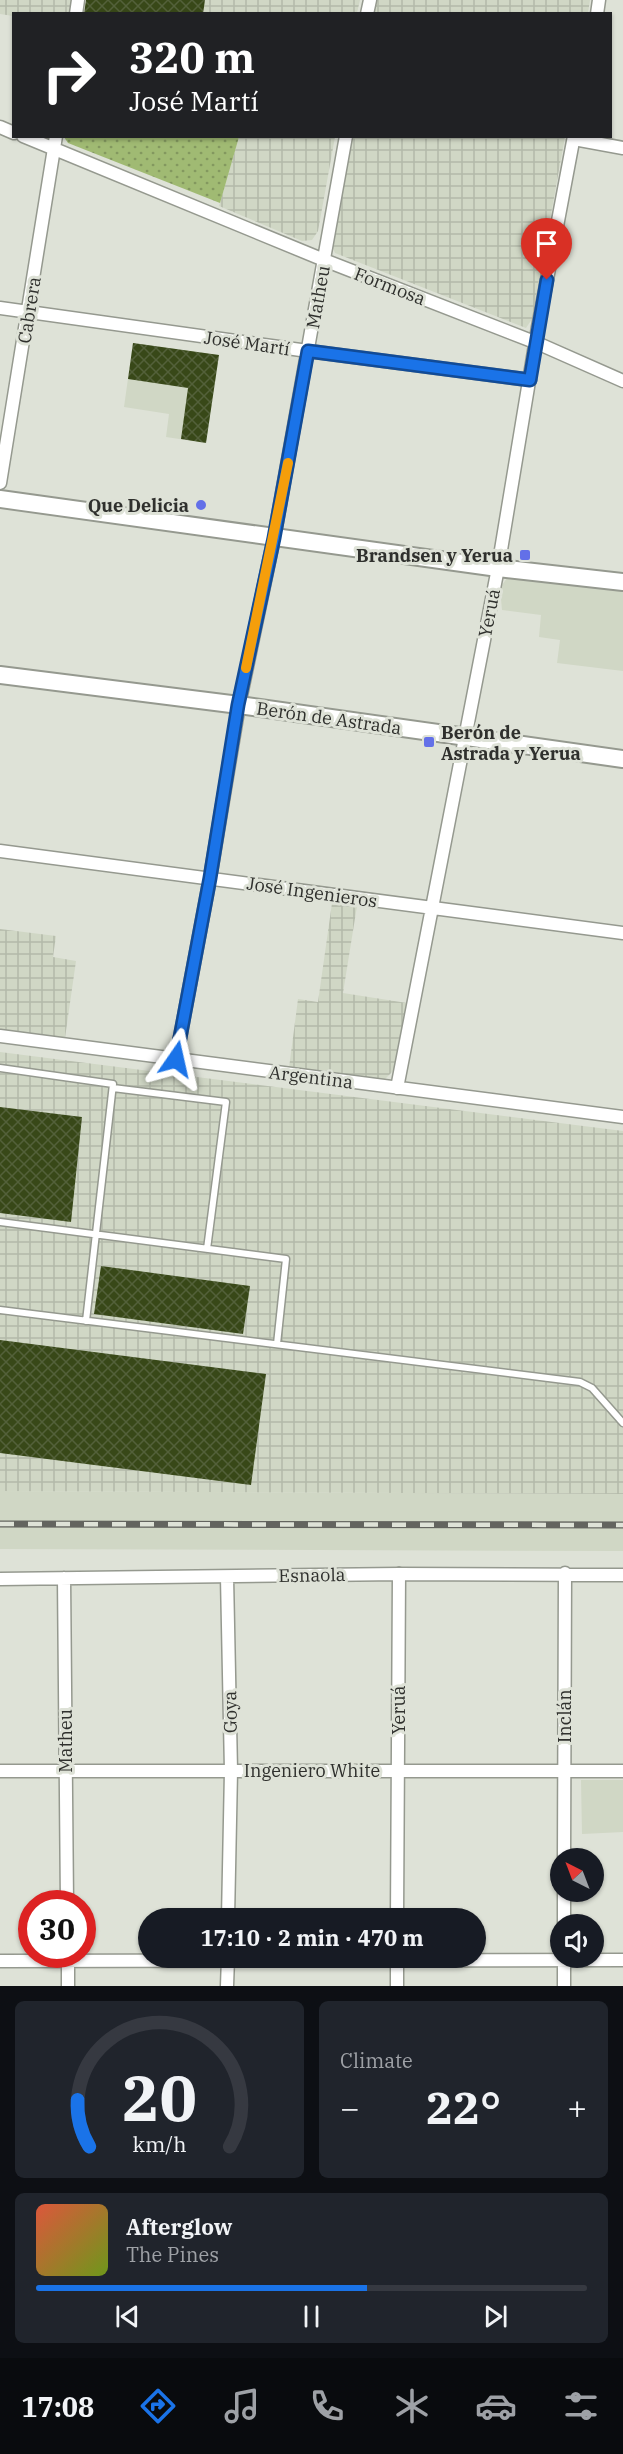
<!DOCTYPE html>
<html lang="en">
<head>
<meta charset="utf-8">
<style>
  :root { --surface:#171b24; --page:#20242c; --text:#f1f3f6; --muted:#9ea1a6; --line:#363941; --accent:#1a73e8 }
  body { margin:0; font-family:"IBM Plex Serif",serif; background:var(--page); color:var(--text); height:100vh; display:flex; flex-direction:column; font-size:22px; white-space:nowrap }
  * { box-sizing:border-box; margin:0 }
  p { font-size:20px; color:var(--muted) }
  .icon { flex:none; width:33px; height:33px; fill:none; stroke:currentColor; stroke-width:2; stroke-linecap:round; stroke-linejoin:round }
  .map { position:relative; height:1986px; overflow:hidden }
  .details { display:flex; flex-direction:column; gap:15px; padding:15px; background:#0d0f14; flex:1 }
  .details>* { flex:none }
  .top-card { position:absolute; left:12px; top:12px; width:600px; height:126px; border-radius:0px; box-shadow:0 2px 4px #0004; background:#202124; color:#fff; overflow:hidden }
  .needle { width:39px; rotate:318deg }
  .controls { position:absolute; left:550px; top:1848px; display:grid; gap:12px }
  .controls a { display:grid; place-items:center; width:54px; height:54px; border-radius:50%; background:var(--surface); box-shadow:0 2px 4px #0004; font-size:30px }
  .speed { position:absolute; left:18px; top:1890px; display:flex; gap:12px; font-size:30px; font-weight:700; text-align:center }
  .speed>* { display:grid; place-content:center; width:78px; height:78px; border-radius:50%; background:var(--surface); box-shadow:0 2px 4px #0004; line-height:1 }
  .speed .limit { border:9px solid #d22; background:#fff; color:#111 }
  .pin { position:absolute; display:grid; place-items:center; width:51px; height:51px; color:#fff; margin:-62px -26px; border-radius:50% 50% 50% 0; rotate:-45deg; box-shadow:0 0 6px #0007 }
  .pin .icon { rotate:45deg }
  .me { position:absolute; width:66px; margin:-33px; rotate:11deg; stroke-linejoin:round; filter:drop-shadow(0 0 4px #0008) }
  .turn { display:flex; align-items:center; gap:21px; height:126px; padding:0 18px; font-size:27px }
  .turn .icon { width:78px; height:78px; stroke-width:2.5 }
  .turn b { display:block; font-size:42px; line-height:51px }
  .big { font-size:45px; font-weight:800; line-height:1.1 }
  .details .widget { flex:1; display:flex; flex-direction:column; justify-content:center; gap:9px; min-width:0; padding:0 21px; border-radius:9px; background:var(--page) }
  .details .dial { align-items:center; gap:0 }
  .dial svg { height:156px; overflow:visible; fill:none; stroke:var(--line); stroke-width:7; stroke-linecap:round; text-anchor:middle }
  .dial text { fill:var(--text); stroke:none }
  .song { display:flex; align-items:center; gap:18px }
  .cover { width:72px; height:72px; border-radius:9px; background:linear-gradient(135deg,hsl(10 70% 55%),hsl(80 70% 35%)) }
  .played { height:6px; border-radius:3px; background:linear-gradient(90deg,var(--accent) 60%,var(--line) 60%) }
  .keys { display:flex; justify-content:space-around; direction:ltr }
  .heat { display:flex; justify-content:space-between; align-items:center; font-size:33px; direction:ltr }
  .details .tiles { flex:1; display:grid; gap:15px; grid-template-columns:1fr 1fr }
  .widget:last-child { grid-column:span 2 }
  .trip { position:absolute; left:138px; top:1908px; width:348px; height:60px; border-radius:30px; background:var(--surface); box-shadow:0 2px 4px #0004; font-weight:800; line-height:60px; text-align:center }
  .tabs { display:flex; height:96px; justify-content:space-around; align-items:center; background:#090b0e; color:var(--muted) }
  .tabs .icon { width:42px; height:42px }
  .tabs .on { color:var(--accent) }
  .tabs b { font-size:27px; color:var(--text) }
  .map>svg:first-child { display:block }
  .built { fill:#d0d7c5 }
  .industrial { fill:url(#industrial-grid) }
  .grass { fill:url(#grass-dots) }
  .building { fill:url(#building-cross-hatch) }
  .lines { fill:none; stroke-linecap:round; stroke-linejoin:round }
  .lane-casing { stroke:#95998f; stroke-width:9 }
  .street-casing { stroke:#95998f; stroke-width:15 }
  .secondary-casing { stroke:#95998f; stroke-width:20 }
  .lane { stroke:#fff; stroke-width:6 }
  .street { stroke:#fff; stroke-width:12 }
  .secondary { stroke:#fff; stroke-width:16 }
  .rail-casing { stroke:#63645f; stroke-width:7 }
  .rail { stroke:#dee2d7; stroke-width:4.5; stroke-dasharray:14; stroke-linecap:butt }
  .route-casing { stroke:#114b97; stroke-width:15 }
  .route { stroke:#1a73e8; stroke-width:10 }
  .slow { stroke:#f59e0b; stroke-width:10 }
  .poi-dot { fill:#6370e8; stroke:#dee2d7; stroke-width:2 }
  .labels { text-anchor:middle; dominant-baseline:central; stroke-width:6; stroke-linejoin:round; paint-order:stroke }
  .street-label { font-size:18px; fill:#2f302d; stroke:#dee2d7 }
  .poi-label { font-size:18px; font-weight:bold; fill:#2f302d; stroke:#dee2d7; text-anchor:end }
</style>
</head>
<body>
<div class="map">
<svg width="623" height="1986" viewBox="0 0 623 1986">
  <defs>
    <pattern id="industrial-grid" width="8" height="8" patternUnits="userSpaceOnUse" patternTransform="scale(1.5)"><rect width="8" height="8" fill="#d0d7c5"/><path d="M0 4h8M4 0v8" fill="none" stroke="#b3b9aa"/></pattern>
    <pattern id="grass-dots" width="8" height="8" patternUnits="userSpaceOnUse" patternTransform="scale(1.5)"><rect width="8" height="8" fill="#a0ba73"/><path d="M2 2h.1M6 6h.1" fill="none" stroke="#83985f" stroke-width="1.8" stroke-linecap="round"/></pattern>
    <pattern id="building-cross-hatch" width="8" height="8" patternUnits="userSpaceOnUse" patternTransform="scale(1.5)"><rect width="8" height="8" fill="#384818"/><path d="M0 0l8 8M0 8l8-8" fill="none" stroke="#53603a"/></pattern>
  </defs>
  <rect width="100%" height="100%" fill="#dee2d7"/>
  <path class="built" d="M133 343 219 355 206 443 166 437 169 414 124 407Z
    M511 577 623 589V671L557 663 560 640 539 637 541 615 502 610 500 588 507 578Z
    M0 1491 623 1494V1551L0 1549Z
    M581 1780H623V1832L582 1834Z"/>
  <path class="industrial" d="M0 0H72L70 13 14 14 13 16 0 14Z
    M205 0H360L357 13 203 14Z
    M377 0H590L588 13H374Z
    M239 137H335L318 231 312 240 302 241 219 206Z
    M352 137H565L532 319 526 328 335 253 332 246Z
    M332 903 357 906 343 993 407 1003 395 1069 383 1081 289 1068 298 999 318 1002Z
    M0 929 56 936 53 957 76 961 65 1038 0 1030Z
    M0 1052 623 1131V1494L0 1491Z"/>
  <path class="grass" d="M64 137H239L220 203 68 143Z"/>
  <path class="building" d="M86 0H205L203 14H84Z
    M133 343 219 355 206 443 181 439 188 388 128 379Z
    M0 1107 82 1117 71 1222 0 1213Z
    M101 1266 250 1286 243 1334 94 1314Z
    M0 1340 266 1374 251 1485 0 1453Z"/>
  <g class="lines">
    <defs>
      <path id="lane" d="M0 1068 113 1084 86 1321
        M113 1088 226 1102 207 1249
        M0 1222 286 1259 277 1344
        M0 1310 580 1382 592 1388 623 1423"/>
      <path id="street" d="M76 14 78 0
        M367 14 370 0
        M597 14 599 0
        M0 127 14 133
        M23 136 324 260 537 343 623 381
        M574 139 623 148
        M0 308 308 351 530 380
        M0 483 56 136
        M0 851 623 933
        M0 1036 623 1117
        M176 1059 210 878 239 705 274 538 346 136
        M397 1088 498 568 538 327 574 136
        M227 1577 231 1771 228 1918
        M64 1578 67 1904
        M0 1579 399 1574 623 1575
        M0 1771H623
        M564 1858 565 1573
        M564 1892V1924
        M397 1918 399 1574
        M68 1954V1986
        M0 1961 623 1960
        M227 1986 228 1958
        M397 1986V1958
        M564 1986V1958"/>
      <path id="secondary" d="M0 499 498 568 623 582
        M0 675 239 705 623 759"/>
    </defs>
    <use href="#lane" class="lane-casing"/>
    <use href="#street" class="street-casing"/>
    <use href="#secondary" class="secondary-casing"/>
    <use href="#lane" class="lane"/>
    <use href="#street" class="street"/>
    <use href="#secondary" class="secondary"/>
    <defs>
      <path id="rail" d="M0 1524 623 1525"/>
    </defs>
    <use href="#rail" class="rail-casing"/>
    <use href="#rail" class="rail"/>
  </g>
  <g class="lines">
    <defs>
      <path id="route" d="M176 1059 210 878 238 705 274 538 308 351 530 380 547 280"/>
    </defs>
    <use href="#route" class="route-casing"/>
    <use href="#route" class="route"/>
    <path class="slow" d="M246 668 288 463"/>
  </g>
  <g class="poi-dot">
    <circle cx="201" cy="505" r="6"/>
    <rect x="519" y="549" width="12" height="12" rx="3"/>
    <rect x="423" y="736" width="12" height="12" rx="3"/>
  </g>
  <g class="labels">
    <g class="street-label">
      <text transform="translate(390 286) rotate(21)">Formosa</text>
      <text transform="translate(318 297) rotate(-80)">Matheu</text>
      <text transform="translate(29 310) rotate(-81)">Cabrera</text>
      <text transform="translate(247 343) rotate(8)">José Martí</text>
      <text transform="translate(489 613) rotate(-79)">Yeruá</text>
      <text transform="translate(329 718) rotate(8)">Berón de Astrada</text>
      <text transform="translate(312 892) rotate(8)">José Ingenieros</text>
      <text transform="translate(311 1077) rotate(7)">Argentina</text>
      <text transform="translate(312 1575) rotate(-1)">Esnaola</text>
      <text transform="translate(398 1710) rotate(-90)">Yeruá</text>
      <text transform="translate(230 1712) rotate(-91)">Goya</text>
      <text transform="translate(564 1716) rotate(-90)">Inclán</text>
      <text transform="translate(65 1741) rotate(-90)">Matheu</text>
      <text x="312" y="1770">Ingeniero White</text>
    </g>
    <g class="poi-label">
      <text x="189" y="505">Que Delicia</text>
      <text x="513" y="555">Brandsen y Yerua</text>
      <text x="441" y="732" text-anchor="start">Berón de<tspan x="441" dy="21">Astrada y Yerua</tspan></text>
    </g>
  </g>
</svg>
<div class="controls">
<a><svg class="needle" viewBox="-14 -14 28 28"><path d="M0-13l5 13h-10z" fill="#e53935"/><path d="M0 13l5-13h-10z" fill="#9ea1a6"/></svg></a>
<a><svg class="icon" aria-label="sound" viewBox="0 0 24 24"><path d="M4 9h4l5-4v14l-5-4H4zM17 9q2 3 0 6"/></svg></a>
</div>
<div class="speed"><div class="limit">30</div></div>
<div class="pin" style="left:547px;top:280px;background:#d93025"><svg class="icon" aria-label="arrive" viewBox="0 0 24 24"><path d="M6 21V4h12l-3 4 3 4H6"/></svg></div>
<svg class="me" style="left:176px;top:1059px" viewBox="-20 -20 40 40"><path d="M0-17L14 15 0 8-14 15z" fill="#1a73e8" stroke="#fff" stroke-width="4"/></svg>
<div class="trip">17:10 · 2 min · 470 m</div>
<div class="top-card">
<div class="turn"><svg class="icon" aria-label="right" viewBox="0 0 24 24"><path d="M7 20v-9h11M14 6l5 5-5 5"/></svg><div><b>320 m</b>José Martí</div></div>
</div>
</div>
<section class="details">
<div class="tiles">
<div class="widget dial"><svg viewBox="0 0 100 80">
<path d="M14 69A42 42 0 1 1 86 69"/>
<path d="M14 69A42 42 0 0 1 8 45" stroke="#1a73e8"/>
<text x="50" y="56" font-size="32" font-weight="700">20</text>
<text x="50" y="72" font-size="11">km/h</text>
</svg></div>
<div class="widget"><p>Climate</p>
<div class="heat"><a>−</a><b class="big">22°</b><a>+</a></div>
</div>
<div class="widget">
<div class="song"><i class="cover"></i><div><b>Afterglow</b><p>The Pines</p></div></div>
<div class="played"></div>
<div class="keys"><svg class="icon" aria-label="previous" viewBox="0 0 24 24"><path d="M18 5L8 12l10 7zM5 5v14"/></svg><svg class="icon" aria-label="pause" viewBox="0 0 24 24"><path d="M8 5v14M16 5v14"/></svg><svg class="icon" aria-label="next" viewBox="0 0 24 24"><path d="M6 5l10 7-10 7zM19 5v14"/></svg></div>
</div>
</div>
</section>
<nav class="tabs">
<b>17:08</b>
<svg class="icon on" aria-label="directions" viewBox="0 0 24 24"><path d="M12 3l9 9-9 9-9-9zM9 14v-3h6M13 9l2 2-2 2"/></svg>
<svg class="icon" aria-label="music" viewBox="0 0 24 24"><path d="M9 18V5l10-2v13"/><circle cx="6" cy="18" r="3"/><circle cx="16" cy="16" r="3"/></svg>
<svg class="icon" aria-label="phone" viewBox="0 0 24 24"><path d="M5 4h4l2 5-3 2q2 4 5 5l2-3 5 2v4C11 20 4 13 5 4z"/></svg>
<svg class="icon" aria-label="climate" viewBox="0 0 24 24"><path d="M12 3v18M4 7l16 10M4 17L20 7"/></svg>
<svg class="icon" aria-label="car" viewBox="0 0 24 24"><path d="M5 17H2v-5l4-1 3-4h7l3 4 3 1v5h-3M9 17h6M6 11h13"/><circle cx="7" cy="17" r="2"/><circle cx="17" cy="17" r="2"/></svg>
<svg class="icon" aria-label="filters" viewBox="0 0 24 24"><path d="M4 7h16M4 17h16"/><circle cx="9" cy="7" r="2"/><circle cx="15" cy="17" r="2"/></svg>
</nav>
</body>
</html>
